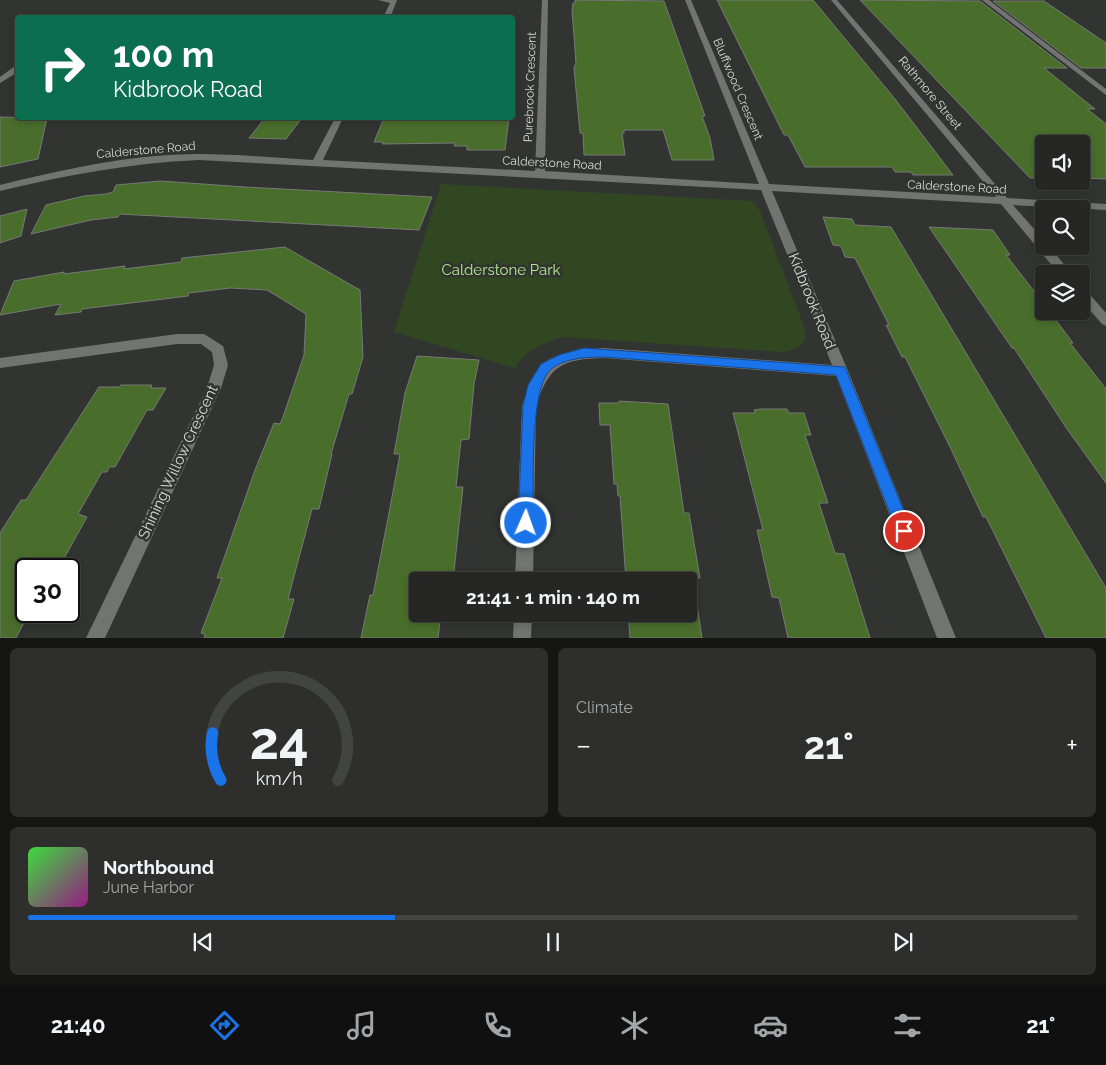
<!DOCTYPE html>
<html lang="en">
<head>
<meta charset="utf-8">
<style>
  :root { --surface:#262725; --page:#2e2f2d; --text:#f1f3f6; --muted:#a4a5a7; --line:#424442; --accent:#1a73e8 }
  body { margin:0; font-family:Raleway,sans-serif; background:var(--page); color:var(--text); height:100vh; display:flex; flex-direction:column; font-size:19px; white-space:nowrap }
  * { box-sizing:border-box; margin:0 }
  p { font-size:16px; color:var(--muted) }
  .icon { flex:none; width:28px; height:28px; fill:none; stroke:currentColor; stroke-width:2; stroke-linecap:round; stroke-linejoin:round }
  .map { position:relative; height:638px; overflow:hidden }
  .side { display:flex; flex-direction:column; gap:10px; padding:10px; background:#151514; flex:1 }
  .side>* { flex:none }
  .hud { position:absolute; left:15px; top:15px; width:500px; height:105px; border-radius:5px; box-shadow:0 2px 8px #0003,0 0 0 1px var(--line); background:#0b6e4f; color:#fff; overflow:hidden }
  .controls { position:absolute; left:1035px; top:135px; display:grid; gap:10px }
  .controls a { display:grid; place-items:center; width:55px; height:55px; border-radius:5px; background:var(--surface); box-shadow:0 2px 8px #0003,0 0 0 1px var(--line); font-size:25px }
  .speed { position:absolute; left:15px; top:558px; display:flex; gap:10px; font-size:25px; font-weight:700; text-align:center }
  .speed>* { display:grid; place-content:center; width:65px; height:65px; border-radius:50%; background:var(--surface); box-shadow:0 2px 8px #0003,0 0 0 1px var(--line); line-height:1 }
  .speed .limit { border:2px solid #111; border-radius:8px; background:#fff; color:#111 }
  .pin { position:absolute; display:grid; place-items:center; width:42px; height:42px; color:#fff; margin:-21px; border:2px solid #fff; border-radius:50%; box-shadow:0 1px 5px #0007 }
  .me { position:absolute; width:55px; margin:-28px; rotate:2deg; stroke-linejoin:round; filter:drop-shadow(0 0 4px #0008) }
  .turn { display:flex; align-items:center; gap:18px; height:105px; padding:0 15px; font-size:22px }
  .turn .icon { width:65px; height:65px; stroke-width:2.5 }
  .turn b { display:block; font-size:35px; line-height:42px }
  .big { font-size:38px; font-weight:700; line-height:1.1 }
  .side .card { flex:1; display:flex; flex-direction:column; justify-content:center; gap:8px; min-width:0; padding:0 18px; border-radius:8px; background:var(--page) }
  .side .dial { align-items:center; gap:0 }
  .dial svg { height:130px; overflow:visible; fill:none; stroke:var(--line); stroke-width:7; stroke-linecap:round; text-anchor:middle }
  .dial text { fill:var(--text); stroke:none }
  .song { display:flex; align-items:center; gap:15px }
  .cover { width:60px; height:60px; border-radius:8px; background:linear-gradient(135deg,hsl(120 70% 55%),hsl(310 70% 35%)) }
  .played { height:5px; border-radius:2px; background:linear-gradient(90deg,var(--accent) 35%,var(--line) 35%) }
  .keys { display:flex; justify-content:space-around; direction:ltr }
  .heat { display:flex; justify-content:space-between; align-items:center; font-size:28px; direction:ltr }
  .side .tiles { flex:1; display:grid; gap:10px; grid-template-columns:1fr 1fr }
  .card:last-child { grid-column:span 2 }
  .trip { position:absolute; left:409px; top:572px; width:288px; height:50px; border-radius:5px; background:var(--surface); box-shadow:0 2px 8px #0003,0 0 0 1px var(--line); font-weight:700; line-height:50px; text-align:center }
  .tabs { display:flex; height:80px; justify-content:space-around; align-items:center; background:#0f100f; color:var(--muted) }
  .tabs .icon { width:35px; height:35px }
  .tabs .current { color:var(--accent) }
  .tabs b { font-size:22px; color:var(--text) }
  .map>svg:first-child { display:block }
  .green { fill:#314721 }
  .building { fill:#496e2c; stroke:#777976 }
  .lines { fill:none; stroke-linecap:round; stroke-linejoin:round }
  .street { fill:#727471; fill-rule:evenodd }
  .route { fill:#1a73e8; stroke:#114b97 }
  .labels { text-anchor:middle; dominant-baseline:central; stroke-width:5; stroke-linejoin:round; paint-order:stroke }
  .far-street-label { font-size:12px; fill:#d6d8d6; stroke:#323431 }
  .park-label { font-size:15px; fill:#b1e88a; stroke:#323431 }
  .street-label { font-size:15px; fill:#d6d8d6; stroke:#323431 }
</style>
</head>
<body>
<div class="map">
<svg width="1106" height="638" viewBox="0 0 1106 638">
  <rect width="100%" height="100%" fill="#323431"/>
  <path class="green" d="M441 184 753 201 760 211 805 329C808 344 796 350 782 352L564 337C544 342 526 350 515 368L394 332Z"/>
  <path class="building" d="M575 0 664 1 705 116H702L710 138 714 160H672L663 130H624V133H622L625 155H584L583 133H580L574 68 576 63 572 10 573 3H575Z
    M717 0H813L895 99 953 175H913L911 172H895L892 167H805L788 135H784Z
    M860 0 980 1 1067 68H1044L1095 109H1087L1106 124V179L1081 178V144H1044V178H1030Z
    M993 1H1044L1106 43V68H1081Z
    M0 117 47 118 38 159 0 167Z
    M265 118H302L286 139 249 138Z
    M384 118H509L505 150H467V146H454L455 143 382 144 383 142H374Z
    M161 181 245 187 432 197 419 230 119 214 118 217 91 220 31 234 46 205 84 196 106 194 113 192 116 185Z
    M27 209 21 236 0 243V216Z
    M823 217 852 219 855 225 891 227 1106 588V638H1046L986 517H983L949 445 905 357H902L886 325H889L855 258 845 257 841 246 833 245Z
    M929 227 993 230 1010 255H1006L1044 304V311H1049L1073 343H1070L1106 389V483L1067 429 1014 348H1012Z
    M285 247 360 290 363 357 352 394H349L331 454H332L319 509H312L288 599H294L283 638H204L205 634 201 633 222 578H217L255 470 274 423 280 424 283 417 304 355 306 314 267 290 230 288 189 293 188 296 82 309 81 312 55 315 61 304 0 315 14 281 64 272V274L125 266 124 269 181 262 182 258Z
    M417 356 479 360 474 384 469 439 461 440 456 487H463L453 581H418V614H441L438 638H361L370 595H373L389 513 400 454H394L405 393Z
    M121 385H152L151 388H166L153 410H147L115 467H109L107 472H102L78 514 87 517 58 569H26V619L16 638H0V533L21 500H26L99 387H119Z
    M619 401 668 404 684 513H689L700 578H693L702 638H630L628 614H688V581H626L620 496H618L617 484H614L610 425H600L599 403H619Z
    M760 409H787L789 413H804L811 435H805L828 503H819L835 553 844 554 870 638H788L779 598 772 597 757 530H763L733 413H755L754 410Z"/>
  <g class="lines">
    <path class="street" d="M378 0H397L390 18H383L390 3Z
      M542 0H548L545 171 759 184 685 0H691L769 184 996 197 831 0H837L1007 198 1106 204V210L1013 205 1044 240V246H1049L1072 274H1059L1001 204 772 191 848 371 956 638H937L836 376 604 358C563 359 549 365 536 406L533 581H515L522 406 527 391 534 375 549 359 575 350 604 348 832 365 761 190 199 160C131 163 66 175 0 191V185C65 169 132 154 199 154 237 154 275 158 313 160L335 118H343L323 160 535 171Z
      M982 0H989L1106 89V95Z
      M15 66H18V72L0 83V77Z
      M1081 288 1085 289 1106 313V326L1102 324 1081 300Z
      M177 334H204L223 346 228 365 221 388 105 638H86L207 388 214 365 212 352 201 344H177L0 368V358Z
      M514 614H532L531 638H513Z"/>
  </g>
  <path class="route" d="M584 348 845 367 912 531 910 536 904 538 899 536 836 375 604 357C587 357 562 358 549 371 529 394 534 490 533 523L531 528 526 530 520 528 518 523 523 406 528 385 541 364 559 355Z"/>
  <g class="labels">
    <g class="far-street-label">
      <text transform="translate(530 87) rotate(-88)">Purebrook Crescent</text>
      <text transform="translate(738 89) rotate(67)">Bluffwood Crescent</text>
      <text transform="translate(930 93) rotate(50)">Rathmore Street</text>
      <text transform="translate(146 150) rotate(-5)">Calderstone Road</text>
      <text transform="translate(552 163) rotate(3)">Calderstone Road</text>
      <text transform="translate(957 187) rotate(3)">Calderstone Road</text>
    </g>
    <g class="park-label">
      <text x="501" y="270">Calderstone Park</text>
    </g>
    <g class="street-label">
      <text transform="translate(812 301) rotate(68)">Kidbrook Road</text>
      <text transform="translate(178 462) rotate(-65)">Shining Willow Crescent</text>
    </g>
  </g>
</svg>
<div class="controls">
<a><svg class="icon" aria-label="sound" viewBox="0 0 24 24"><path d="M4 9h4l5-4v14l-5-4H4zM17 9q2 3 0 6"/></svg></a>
<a><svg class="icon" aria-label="search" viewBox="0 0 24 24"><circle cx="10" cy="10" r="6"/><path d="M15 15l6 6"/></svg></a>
<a><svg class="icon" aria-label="layers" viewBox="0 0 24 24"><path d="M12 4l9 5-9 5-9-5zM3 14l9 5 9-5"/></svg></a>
</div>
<div class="speed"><div class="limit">30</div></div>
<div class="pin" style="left:904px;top:531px;background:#d93025"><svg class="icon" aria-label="arrive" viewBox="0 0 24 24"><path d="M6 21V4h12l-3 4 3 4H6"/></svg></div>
<svg class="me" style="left:526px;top:523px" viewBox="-20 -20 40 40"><circle r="17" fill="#1a73e8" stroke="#fff" stroke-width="3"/><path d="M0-11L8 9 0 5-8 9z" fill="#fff"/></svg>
<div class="trip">21:41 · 1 min · 140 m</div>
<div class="hud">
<div class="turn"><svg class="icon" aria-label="right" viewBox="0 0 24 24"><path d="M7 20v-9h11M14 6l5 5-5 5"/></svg><div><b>100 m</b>Kidbrook Road</div></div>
</div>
</div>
<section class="side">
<div class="tiles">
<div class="card dial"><svg viewBox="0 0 100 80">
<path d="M14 69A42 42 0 1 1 86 69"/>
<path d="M14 69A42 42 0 0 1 9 40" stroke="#1a73e8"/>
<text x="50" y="56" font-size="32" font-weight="700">24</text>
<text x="50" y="72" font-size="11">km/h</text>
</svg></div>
<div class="card"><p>Climate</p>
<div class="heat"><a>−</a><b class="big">21°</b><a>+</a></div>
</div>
<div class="card">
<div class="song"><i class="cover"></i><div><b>Northbound</b><p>June Harbor</p></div></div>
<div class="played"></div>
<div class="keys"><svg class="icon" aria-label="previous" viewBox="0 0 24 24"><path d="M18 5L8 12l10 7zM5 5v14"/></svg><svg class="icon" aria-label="pause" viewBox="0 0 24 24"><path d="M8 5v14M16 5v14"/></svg><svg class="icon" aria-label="next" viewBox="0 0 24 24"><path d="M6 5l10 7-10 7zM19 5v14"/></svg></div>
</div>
</div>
</section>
<nav class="tabs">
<b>21:40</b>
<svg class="icon current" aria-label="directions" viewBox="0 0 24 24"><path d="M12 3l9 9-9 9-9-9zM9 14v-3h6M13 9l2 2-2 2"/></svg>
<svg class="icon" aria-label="music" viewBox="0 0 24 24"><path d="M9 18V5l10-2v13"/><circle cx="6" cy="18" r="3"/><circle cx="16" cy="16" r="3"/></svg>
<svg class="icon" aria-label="phone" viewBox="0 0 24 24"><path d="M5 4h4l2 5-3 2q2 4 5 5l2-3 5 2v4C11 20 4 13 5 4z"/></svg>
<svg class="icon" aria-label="climate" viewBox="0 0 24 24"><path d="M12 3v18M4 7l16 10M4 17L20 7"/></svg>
<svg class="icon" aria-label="car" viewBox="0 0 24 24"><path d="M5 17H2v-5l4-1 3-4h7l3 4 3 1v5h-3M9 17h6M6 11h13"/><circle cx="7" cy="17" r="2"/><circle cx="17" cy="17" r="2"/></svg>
<svg class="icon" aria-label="filters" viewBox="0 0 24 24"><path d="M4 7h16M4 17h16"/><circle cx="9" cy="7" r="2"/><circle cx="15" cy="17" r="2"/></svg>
<b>21°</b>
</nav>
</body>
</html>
